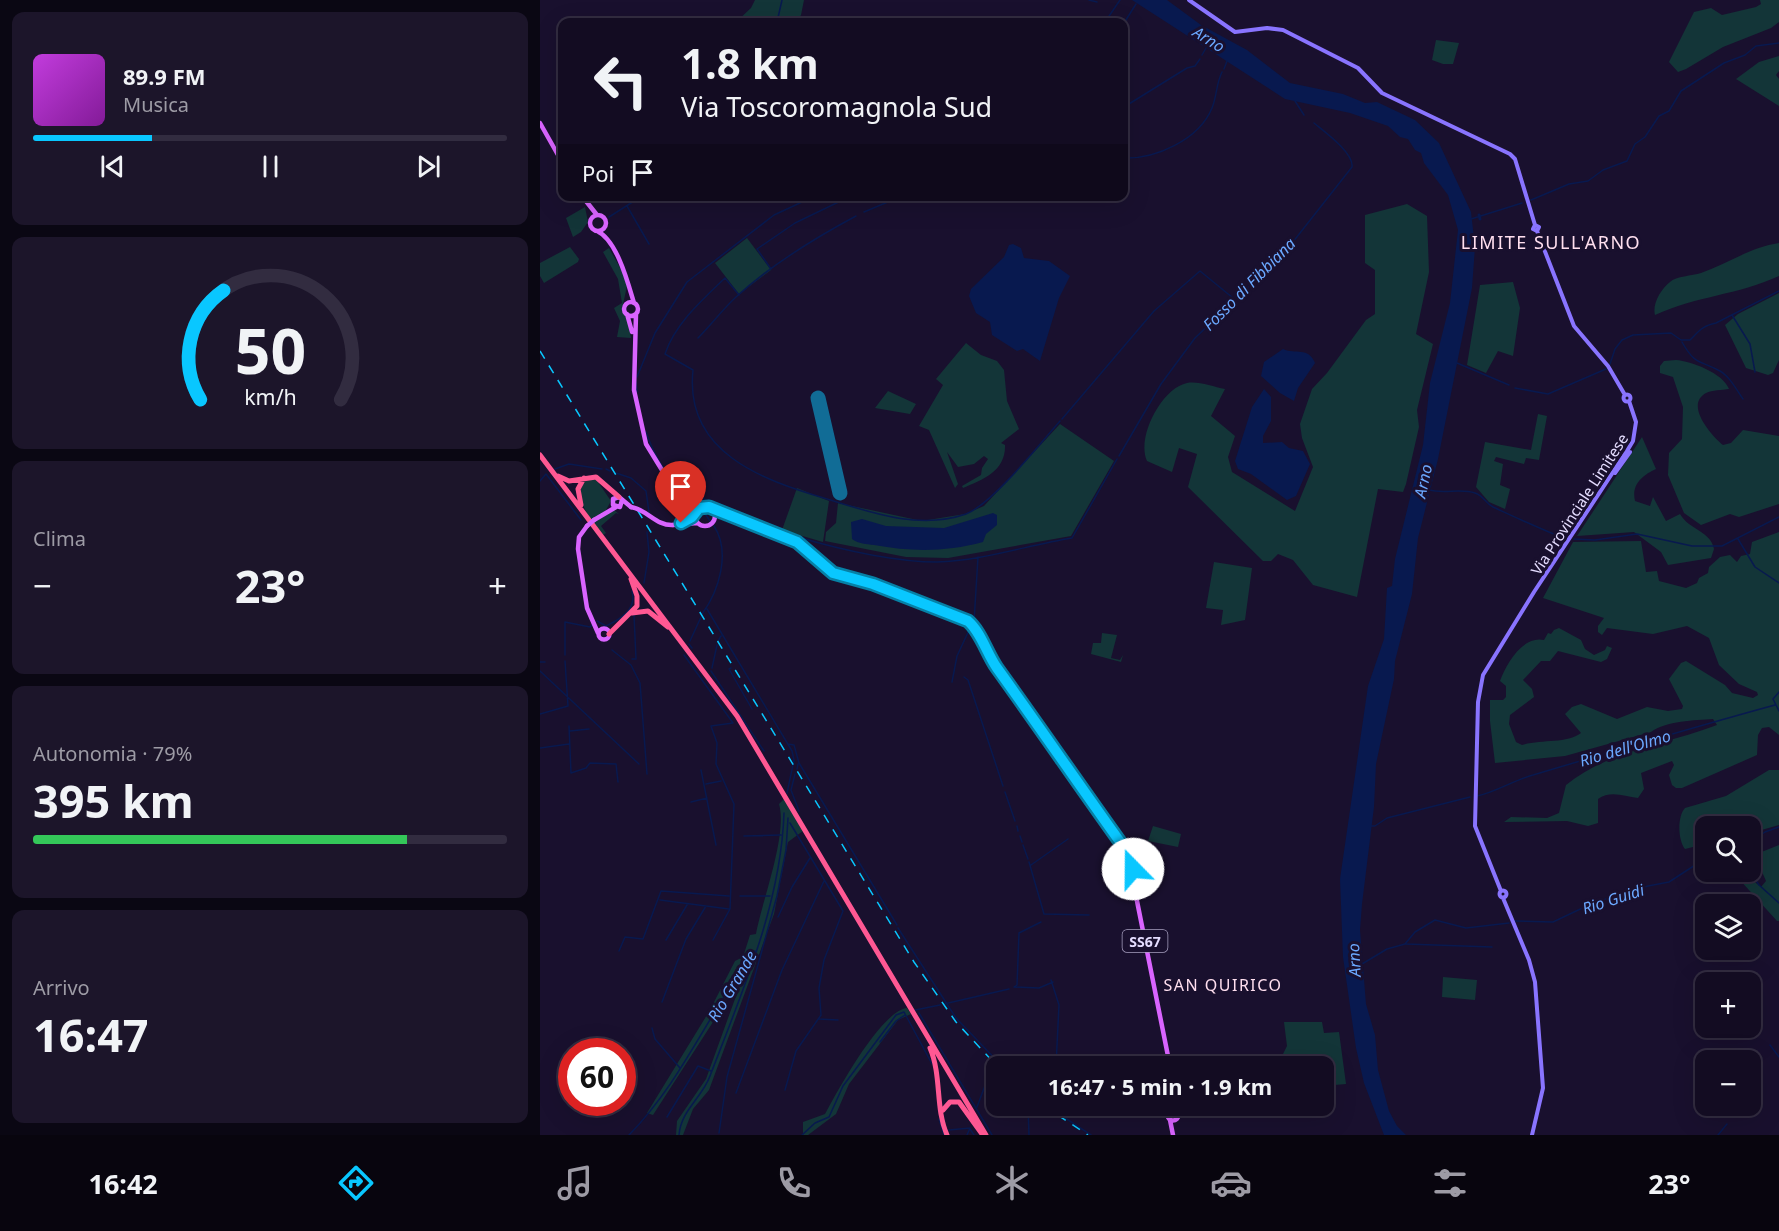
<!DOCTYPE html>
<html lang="it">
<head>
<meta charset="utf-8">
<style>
  :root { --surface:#130c22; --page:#1c152a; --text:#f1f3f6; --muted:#9d9ba5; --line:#322c40; --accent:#09c7ff }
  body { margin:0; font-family:"Noto Sans",sans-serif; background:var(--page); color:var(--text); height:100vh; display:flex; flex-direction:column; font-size:22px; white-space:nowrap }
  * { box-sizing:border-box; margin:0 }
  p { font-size:20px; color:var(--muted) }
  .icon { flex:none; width:33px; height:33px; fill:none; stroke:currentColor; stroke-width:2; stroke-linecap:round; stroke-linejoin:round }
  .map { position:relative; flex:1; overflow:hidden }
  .panel { display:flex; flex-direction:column; gap:12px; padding:12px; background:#0a0713; width:540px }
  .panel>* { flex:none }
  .guide { position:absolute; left:18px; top:18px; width:570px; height:183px; border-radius:12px; box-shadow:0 6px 24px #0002,0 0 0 2px var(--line); background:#130c22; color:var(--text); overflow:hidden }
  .buttons { position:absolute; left:1155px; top:816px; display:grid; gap:12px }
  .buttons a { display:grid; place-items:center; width:66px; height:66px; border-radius:12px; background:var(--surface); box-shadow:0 6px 24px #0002,0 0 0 2px var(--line); font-size:30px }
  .speed { position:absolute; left:18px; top:1038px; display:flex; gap:12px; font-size:30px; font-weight:700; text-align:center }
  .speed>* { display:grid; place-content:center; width:78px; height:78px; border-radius:50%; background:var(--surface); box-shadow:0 6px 24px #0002,0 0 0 2px var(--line); line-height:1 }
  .speed .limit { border:9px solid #d22; background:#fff; color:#111 }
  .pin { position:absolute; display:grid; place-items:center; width:51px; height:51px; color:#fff; margin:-62px -26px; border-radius:50% 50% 50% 0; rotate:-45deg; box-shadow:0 0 6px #0007 }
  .pin .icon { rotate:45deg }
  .me { position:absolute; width:66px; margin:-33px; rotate:338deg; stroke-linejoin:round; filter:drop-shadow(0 0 4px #0008) }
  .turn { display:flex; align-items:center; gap:21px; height:126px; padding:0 24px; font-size:27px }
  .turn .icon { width:78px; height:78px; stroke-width:2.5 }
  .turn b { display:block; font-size:42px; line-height:51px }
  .then { display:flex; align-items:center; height:57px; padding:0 24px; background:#0003; gap:12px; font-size:22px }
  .big { font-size:45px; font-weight:700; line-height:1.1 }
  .panel .card { flex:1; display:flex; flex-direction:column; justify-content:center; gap:9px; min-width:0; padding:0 21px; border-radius:12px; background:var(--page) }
  .panel .dial { align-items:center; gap:0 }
  .dial svg { height:156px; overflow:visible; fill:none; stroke:var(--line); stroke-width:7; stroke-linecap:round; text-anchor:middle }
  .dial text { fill:var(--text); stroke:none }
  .song { display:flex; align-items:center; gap:18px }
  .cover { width:72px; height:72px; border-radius:9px; background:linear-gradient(135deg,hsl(290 70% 55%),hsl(290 70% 35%)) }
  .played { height:6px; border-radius:3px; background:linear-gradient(90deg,var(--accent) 25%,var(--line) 25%) }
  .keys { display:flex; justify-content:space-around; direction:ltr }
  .heat { display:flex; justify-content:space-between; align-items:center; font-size:33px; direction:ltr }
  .charge { height:9px; border-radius:4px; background:linear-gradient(90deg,#34c759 79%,var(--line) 0) }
  .trip { position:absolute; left:446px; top:1056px; width:348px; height:60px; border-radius:12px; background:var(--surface); box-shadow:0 6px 24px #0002,0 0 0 2px var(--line); font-weight:700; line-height:60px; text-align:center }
  .tabs { display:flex; height:96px; justify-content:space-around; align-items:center; background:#08050e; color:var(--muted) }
  .tabs .icon { width:42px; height:42px }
  .tabs .current { color:var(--accent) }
  .tabs b { font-size:27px; color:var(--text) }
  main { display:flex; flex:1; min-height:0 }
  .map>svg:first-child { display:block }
  .green { fill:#133538 }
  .water { fill:#08194f }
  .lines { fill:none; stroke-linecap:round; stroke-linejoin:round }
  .stream { stroke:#08194f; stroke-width:1.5 }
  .canal { stroke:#08194f; stroke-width:3 }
  .runway { stroke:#116c96; stroke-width:15 }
  .secondary { stroke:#8974ff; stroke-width:4 }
  .primary { stroke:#d964ff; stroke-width:4.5 }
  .highway { stroke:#ff5893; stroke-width:5 }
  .rail { stroke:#09c7ff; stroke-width:1.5; stroke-dasharray:9 8; stroke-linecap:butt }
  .primary-bridge { stroke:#d964ff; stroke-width:4.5 }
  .route-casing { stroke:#0681a6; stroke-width:15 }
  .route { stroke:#09c7ff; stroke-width:10 }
  .labels { text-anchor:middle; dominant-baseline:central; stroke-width:6; stroke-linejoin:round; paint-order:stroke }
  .shield { fill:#19102e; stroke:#a8a0c0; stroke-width:1.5 }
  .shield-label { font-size:14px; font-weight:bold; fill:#e5ddff }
  .street-label { font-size:15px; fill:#e5ddff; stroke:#19102e }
  .water-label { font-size:16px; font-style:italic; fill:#6ba8ff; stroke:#19102e }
  .neighbourhood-label { font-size:16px; letter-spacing:1.5px; fill:#ffdfef; stroke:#19102e }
  .quarter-label { font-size:18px; letter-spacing:1.5px; fill:#ffdfef; stroke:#19102e }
</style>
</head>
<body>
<main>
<section class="panel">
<div class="card">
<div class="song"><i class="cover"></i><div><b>89.9 FM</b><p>Musica</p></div></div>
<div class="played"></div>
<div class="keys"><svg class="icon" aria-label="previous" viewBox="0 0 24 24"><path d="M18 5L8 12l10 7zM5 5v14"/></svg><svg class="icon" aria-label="pause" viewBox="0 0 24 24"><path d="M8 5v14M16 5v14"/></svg><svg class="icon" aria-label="next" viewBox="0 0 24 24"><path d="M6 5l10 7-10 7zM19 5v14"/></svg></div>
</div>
<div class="card dial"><svg viewBox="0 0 100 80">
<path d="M14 69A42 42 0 1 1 86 69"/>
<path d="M14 69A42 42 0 0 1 26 13" stroke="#09c7ff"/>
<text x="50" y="56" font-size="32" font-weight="700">50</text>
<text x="50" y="72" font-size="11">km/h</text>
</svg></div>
<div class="card"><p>Clima</p>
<div class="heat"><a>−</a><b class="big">23°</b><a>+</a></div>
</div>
<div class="card"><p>Autonomia · 79%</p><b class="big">395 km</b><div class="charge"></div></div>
<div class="card"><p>Arrivo</p><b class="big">16:47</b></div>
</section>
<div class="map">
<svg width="1239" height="1135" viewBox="0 0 1239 1135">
  <rect width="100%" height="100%" fill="#19102e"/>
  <path class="green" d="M215 0H264L261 15 256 22H196L211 8Z
    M1220 0H1239V22L1231 28 1183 47 1146 69 1138 72 1129 62 1154 12 1171 8 1182 15 1216 7 1221 4Z
    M896 40 919 43 913 64H903L892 60Z
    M1239 56V71L1236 75 1239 79V106L1196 79 1219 62Z
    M867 204 887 216 889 272 876 334 893 344 877 410 879 427 866 484 863 492 838 489 817 597 773 585 753 560 738 554 731 561H723L648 487 657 454 639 448 632 472 607 461C596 437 622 388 647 383 659 381 673 387 685 389L671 416 695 436 688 457 692 472 755 511 773 467 762 438 760 424 772 389 787 373 826 320 835 314V270L825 263V215Z
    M45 207 48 222 41 232 33 237 26 218Z
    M207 238 231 270 199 294 175 263Z
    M1239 243V276C1198 295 1156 296 1115 315 1112 304 1121 289 1130 282 1136 276 1152 276 1161 273 1187 264 1211 247 1239 243Z
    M30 247 39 259 38 262 4 283 0 276V263Z
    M69 248 83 273 87 286 82 309 88 321 91 338 77 337 80 321 74 308 82 303 78 279 63 252Z
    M973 282 980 308 973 356 958 351 946 373 927 365 940 285Z
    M1239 293V360L1233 373 1228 375 1206 368 1185 325 1198 314Z
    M426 343 441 355 457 361 464 370 467 401 479 429 461 443 465 445C466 471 443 480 423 488L422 486 441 475 442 468 448 459 444 456 434 464 418 467 407 452 418 484 415 488 389 430 379 426 403 385 396 379Z
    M1136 360C1151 361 1183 373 1189 389 1182 390 1172 390 1166 393 1144 405 1172 436 1183 445L1191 443 1203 430 1239 436V504L1199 517 1190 514 1161 525 1144 513 1128 475 1129 453 1142 439 1143 407 1133 377 1120 373V366L1124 361Z
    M348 391 376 404 370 414 335 408Z
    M998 414 1007 416 999 460 986 458 984 464 956 457 954 461 963 464 960 485 970 489 965 509 949 502 936 487 945 442 991 450Z
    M520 424 574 461 531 536 408 558 366 557 285 541 286 532 296 523 298 503 382 521 425 514 444 506Z
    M1102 437 1116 469C1103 475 1091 484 1095 501L1110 506 1113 497 1126 521 1140 514C1149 530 1171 531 1174 549L1171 558 1128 565 1121 552 1094 532 1037 536Z
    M56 479 71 501 66 510 53 520 55 522 74 510 79 514 76 513 61 526 66 533 63 535C48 515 39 508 41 482Z
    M257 488 289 501 283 542 242 530Z
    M1239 532V735L1229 727 1222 728 1218 735 1217 755 1142 788H1136L1132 785 1129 775 1134 765 1132 761 1101 773 1104 789 1098 798C1084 796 1070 790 1058 799V823L1048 826 1027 821 964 822 971 817 1007 818 1019 813 1026 785C1069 750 1128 744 1177 725L1173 719C1155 720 1126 721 1111 732L1025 756 955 763 950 721V700H963L966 697V686L960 681C966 664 983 635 1004 640L1008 633 1011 634 1014 630 1019 628 1041 640 1045 649 1054 655 1065 650 1067 646 1072 648 1067 659 1061 662 1018 651 1010 661H1001L983 680 992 689 994 697 970 715 969 724 976 742 982 745C1001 739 1027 744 1041 733L1025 714 1032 707 1041 704 1077 719 1107 707 1128 711 1142 709 1143 706 1129 679 1141 663 1146 661 1185 685 1192 693 1213 698 1218 695 1217 692 1199 684 1179 665 1169 638 1147 626 1113 634 1067 628 1062 635 1058 632V626L1064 618 1003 598 1033 542 1101 541 1106 572 1117 571 1119 581 1146 588 1157 583 1159 578 1168 573 1169 567 1180 557 1190 555 1197 562 1201 556 1210 554 1212 542Z
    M674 562 712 568 705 620 681 625 683 610 666 608Z
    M562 633 577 635 571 658 580 660 583 655 581 662 551 654 553 643H561Z
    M1229 770H1239V825L1211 833 1210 826H1166L1165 844 1145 849C1138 840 1137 817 1145 808L1186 796Z
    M244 799 263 831 248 842 234 914 169 1090 153 1109 143 1135H136L137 1121 166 1079 204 974 113 1115 107 1113 170 1010 195 961 203 957 210 935 216 934C222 901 248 834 239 804Z
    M613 826 641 834 638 847 608 841Z
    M1239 845V921H1237L1199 879 1207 876 1221 887 1226 881 1220 867 1219 853Z
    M903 977 937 980 935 1000 902 997Z
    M367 1008 371 1014 358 1020 309 1084 296 1114 268 1135H263V1122L285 1114C298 1090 341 1011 367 1008Z
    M744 1022H782L784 1033 799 1032 806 1084 783 1086V1066H748L741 1058 747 1046Z"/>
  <path class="water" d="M592 0H627L661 25 707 50 750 83 803 94 825 103 837 102 875 120 899 143 931 212 935 247 932 288 898 459 878 538 872 594 855 661 854 679 836 764 834 807 822 904 820 930 826 1004 835 1035 838 1070 849 1111 857 1126 866 1135H844L824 1083 816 1048 803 957 800 879 828 686 844 639 847 588 852 586 855 559 883 445 890 383 910 303 918 230 908 195 884 163 881 153 875 150 868 139 860 137 848 126 810 113 745 99Z
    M473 244 481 248 484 258 509 261 530 276 519 298 500 361 483 349 477 351 452 335 450 322 436 313 429 296 431 289 464 257 469 245Z
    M743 349C756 355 768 346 775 363L758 388 754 401 740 393 721 376 724 362Z
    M724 389 731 397V421L723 436V443L742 442 749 448 763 451 770 464 756 496 747 500 711 474 698 469 695 461 712 407Z
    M453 513 457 515V525L446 534 443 542C406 552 372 552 334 545 326 544 319 544 312 539L311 522 322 519 346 526 404 528Z"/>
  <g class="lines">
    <path class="stream" d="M549 0 557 2
      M237 22 242 0
      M565 22 580 0
      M584 23 596 4
      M662 55 666 48
      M684 69 687 61
      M755 101 764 115
      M584 107 647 68 655 66 660 59
      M584 158C615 159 659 140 672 108 677 96 676 84 682 72
      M991 200 1029 184 1048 181 1063 170 1087 161 1095 144 1105 137 1119 116 1129 111 1141 91 1184 63 1205 55 1216 46 1239 43
      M87 206 109 244
      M324 212 362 196
      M69 217 102 196
      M931 219 982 203
      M231 269 217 249 255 223 311 196
      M199 295 185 278C162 300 135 324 125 354L153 370C144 453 223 480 287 499 332 513 380 530 426 514 452 504 499 445 520 421
      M1192 315 1210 344 1215 372
      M158 338C171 325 182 310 196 297 232 264 273 239 316 216
      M1142 342C1155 365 1159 360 1178 370 1189 375 1196 389 1203 399
      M917 363 969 385
      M1070 364 1075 349 1082 340 1093 335 1131 333 1141 340H1150C1159 331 1162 326 1176 323L1239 291
      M97 377 115 333 147 282 234 215 275 196
      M96 382 97 392
      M975 388 1008 394 1066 369
      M522 419 614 311 660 271 693 298
      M106 432C111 446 119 465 130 475 181 523 327 562 397 562 442 561 488 545 532 538L577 459
      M579 456 621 384 655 338 745 252 812 167C814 153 785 132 774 123
      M15 469 29 464 62 469
      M66 469 70 471
      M76 473 91 478 106 491 109 512
      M0 481 6 474 41 520
      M889 490C905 494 921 488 935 493 944 496 945 503 953 507 977 518 1000 529 1026 539
      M162 509 170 521
      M1034 539 1055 540 1097 534 1152 546H1182L1239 517
      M1198 539 1215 567 1239 583
      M438 557 434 622 443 639
      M104 583 109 552 107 532
      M167 609 252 751 254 760 247 793
      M162 614C179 591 191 552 174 526
      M57 621 66 626C81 619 97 609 92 591
      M150 641 161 617
      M178 641 181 636
      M149 644 152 648
      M72 650 91 665 100 683 107 774
      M25 655V622L50 627 52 625
      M144 655 193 723 171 726 177 743 176 764 194 804 190 909 173 940
      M92 659H96L94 615
      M0 662H5
      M172 668 177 645
      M191 668 189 669 212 709
      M460 669 470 682
      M0 671 99 764
      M171 671 224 751
      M424 677 428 680 463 786
      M412 682 417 656 431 626
      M1239 692 1233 699 1239 711
      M0 714 28 706 25 661
      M29 726 31 773 46 768 50 763 76 764 78 782
      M30 731 49 729
      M248 744 254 745 259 763 357 925
      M0 748 29 744
      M257 769 258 764
      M161 770 176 845
      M255 774 251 790 259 811
      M166 784 181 781
      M465 792 475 821
      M937 796C956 792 974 780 993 775 1074 751 1154 727 1235 705
      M151 802 167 798
      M477 826 478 831
      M831 826H835L847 818 930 797
      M204 836 241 835
      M480 836 482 842
      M1210 842 1225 832 1239 827
      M483 845 488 859
      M489 862 504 914 549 915
      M491 865 528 839
      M1210 872 1219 885 1239 903
      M200 896H230
      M120 900 189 909
      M238 917 252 887 270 858
      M975 921 1013 922 1053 903 1108 886 1129 882 1166 858
      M501 922 479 933 477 985 474 987 499 988 513 982
      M358 928 416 1018 462 1066
      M126 940 147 905
      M866 944 952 947
      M79 951 85 937 103 939 121 891 189 896
      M822 964 847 949 865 944 875 932 895 920 926 928 969 923
      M511 980 519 1005 516 1066
      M122 1002 146 939 166 906
      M404 1004 469 989
      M375 1010 400 1005
      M379 1013 452 1135
      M279 1019 298 1020
      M112 1028 115 1039 140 1068
      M340 1042 356 1021 365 1015
      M1230 1045 1239 1057
      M487 1065V1066
      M245 1090 256 1051 281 1015 279 988 284 960 303 911 250 823
      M196 1093 242 970 284 881
      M488 1106 489 1135
      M511 1106 514 1108
      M518 1106 519 1114 551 1135
      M437 1107 449 1075
      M127 1117 158 1066 171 1071
      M399 1119 404 1135
      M430 1129 434 1135
      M409 1130 430 1128
      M179 1133 187 1077 237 896 246 850 248 818
      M89 1135C143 1080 169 1011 215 951
      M139 1135C141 1110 162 1098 170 1076 202 992 241 904 244 813
      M262 1135 275 1123 289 1117 303 1086 356 1015 364 1012 392 1064
      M427 1135 430 1128
      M1178 1135 1187 1124"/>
    <path class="canal" d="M939 215 940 219"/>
    <path class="runway" d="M278 398 300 493"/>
    <path class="secondary" d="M649 0 695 32 727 28 743 30 818 68 842 93 970 154 975 159 995 225 999 227 997 231 993 229 995 225
      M997 231 1034 326 1068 366 1085 395
      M1083.5 398a3.5 3.5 0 1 1 7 0a3.5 3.5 0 1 1-7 0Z
      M1089 401 1096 422
      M1075 473 1090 452
      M959.5 894a3.5 3.5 0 1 1 7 0a3.5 3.5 0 1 1-7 0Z
      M961 891 935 826 938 702 943 675 994 592 1087 451 1093 441 1096 422
      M963 898 989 960 995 982 1003 1088 992 1135"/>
    <path class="primary" d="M0 123 22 162
      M42 196 57 215
      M50 223a8 8 0 1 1 16 0a8 8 0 1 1-16 0Z
      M57 231C77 240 88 283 94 303
      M84 309a7 7 0 1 1 14 0a7 7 0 1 1-14 0Z
      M87 314 92 332
      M96 314 94 390 106 444 125 475 165 506
      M82 500 80 507 73 505V499L79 497 91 507
      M155 516a10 10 0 1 1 20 0a10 10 0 1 1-20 0Z
      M173 510 257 542 293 573 333 584 414 615 432 625 453 662 588 853 594 866
      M54 520 76 507
      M133 525 157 523
      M47 526 39 537 38 549 47 608 58 633
      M58.5 634a5.5 5.5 0 1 1 11 0a5.5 5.5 0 1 1-11 0Z
      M593 870a7 7 0 1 1 14 0a7 7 0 1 1-14 0Z
      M596 876V896L630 1066
      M627.5 1115a5.5 5.5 0 1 1 11 0a5.5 5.5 0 1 1-11 0Z
      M630 1120 633 1135"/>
    <path class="highway" d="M0 455 197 716 446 1135
      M18 476 29 481 56 477 79 497
      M41 505 38 489 44 478
      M92 613 108 611 128 627
      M69 634 97 606V596L91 579
      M390 1048C402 1076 395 1108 407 1135
      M403 1110 410 1102H419L442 1134"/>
    <path class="rail" d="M0 351 374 962 416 1022 457 1066
      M504 1106 548 1135"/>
    <path class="primary-bridge" d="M91 507C108 510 116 526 133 525
      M47 526 54 520"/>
  </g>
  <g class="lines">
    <defs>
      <path id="route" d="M141 523 152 517 159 508 169 507 257 542 293 573 333 584 428 621C441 632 447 654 457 668 501 729 544 792 588 853L598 863 593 869"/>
    </defs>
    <use href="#route" class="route-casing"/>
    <use href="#route" class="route"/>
  </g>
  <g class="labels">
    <rect class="shield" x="582.5" y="930" width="45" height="22" rx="4.5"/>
    <g class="shield-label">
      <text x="605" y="941">SS67</text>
    </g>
    <g class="street-label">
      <text transform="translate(1039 504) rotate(-57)">Via Provinciale Limitese</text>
    </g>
    <g class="water-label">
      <text transform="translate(669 39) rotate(32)">Arno</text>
      <text transform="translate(709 284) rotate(-45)">Fosso di Fibbiana</text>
      <text transform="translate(883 481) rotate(-78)">Arno</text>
      <text transform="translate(1085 748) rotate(-16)">Rio dell'Olmo</text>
      <text transform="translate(1073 899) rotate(-18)">Rio Guidi</text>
      <text transform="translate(814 960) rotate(-93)">Arno</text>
      <text transform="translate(192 986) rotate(-59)">Rio Grande</text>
    </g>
    <g class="neighbourhood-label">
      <text x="683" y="985">SAN QUIRICO</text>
    </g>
    <g class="quarter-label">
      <text x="1011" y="242">LIMITE SULL'ARNO</text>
    </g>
  </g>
</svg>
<div class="buttons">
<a><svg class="icon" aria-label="search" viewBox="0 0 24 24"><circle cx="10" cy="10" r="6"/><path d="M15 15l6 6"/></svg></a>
<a><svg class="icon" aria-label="layers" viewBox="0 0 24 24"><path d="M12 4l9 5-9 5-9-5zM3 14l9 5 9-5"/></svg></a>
<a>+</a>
<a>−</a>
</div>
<div class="speed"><div class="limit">60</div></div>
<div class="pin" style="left:141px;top:523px;background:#d93025"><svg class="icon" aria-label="arrive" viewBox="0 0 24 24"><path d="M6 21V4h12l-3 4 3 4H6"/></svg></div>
<svg class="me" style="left:593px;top:869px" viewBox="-20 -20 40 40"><circle r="19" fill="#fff"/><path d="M0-13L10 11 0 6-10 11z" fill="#09c7ff"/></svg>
<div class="trip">16:47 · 5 min · 1.9 km</div>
<div class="guide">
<div class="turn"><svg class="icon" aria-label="left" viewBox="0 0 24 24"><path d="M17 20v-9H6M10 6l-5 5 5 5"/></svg><div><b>1.8 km</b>Via Toscoromagnola Sud</div></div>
<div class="then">Poi<svg class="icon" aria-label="arrive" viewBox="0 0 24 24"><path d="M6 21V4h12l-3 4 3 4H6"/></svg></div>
</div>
</div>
</main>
<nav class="tabs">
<b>16:42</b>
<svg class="icon current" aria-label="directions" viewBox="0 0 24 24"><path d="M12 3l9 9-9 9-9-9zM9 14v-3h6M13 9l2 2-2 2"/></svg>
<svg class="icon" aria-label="music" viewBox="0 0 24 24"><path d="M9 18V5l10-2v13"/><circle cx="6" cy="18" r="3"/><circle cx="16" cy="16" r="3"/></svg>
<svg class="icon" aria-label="phone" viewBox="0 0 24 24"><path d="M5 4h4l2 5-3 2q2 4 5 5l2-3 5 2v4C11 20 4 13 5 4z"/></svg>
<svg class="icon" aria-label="climate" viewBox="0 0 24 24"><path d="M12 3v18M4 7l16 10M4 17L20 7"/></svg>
<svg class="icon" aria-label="car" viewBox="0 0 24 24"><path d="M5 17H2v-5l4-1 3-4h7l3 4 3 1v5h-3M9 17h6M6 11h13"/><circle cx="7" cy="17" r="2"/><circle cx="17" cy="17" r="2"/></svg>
<svg class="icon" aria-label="filters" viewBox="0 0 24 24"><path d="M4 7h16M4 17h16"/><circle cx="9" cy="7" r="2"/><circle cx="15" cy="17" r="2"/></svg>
<b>23°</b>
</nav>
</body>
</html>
